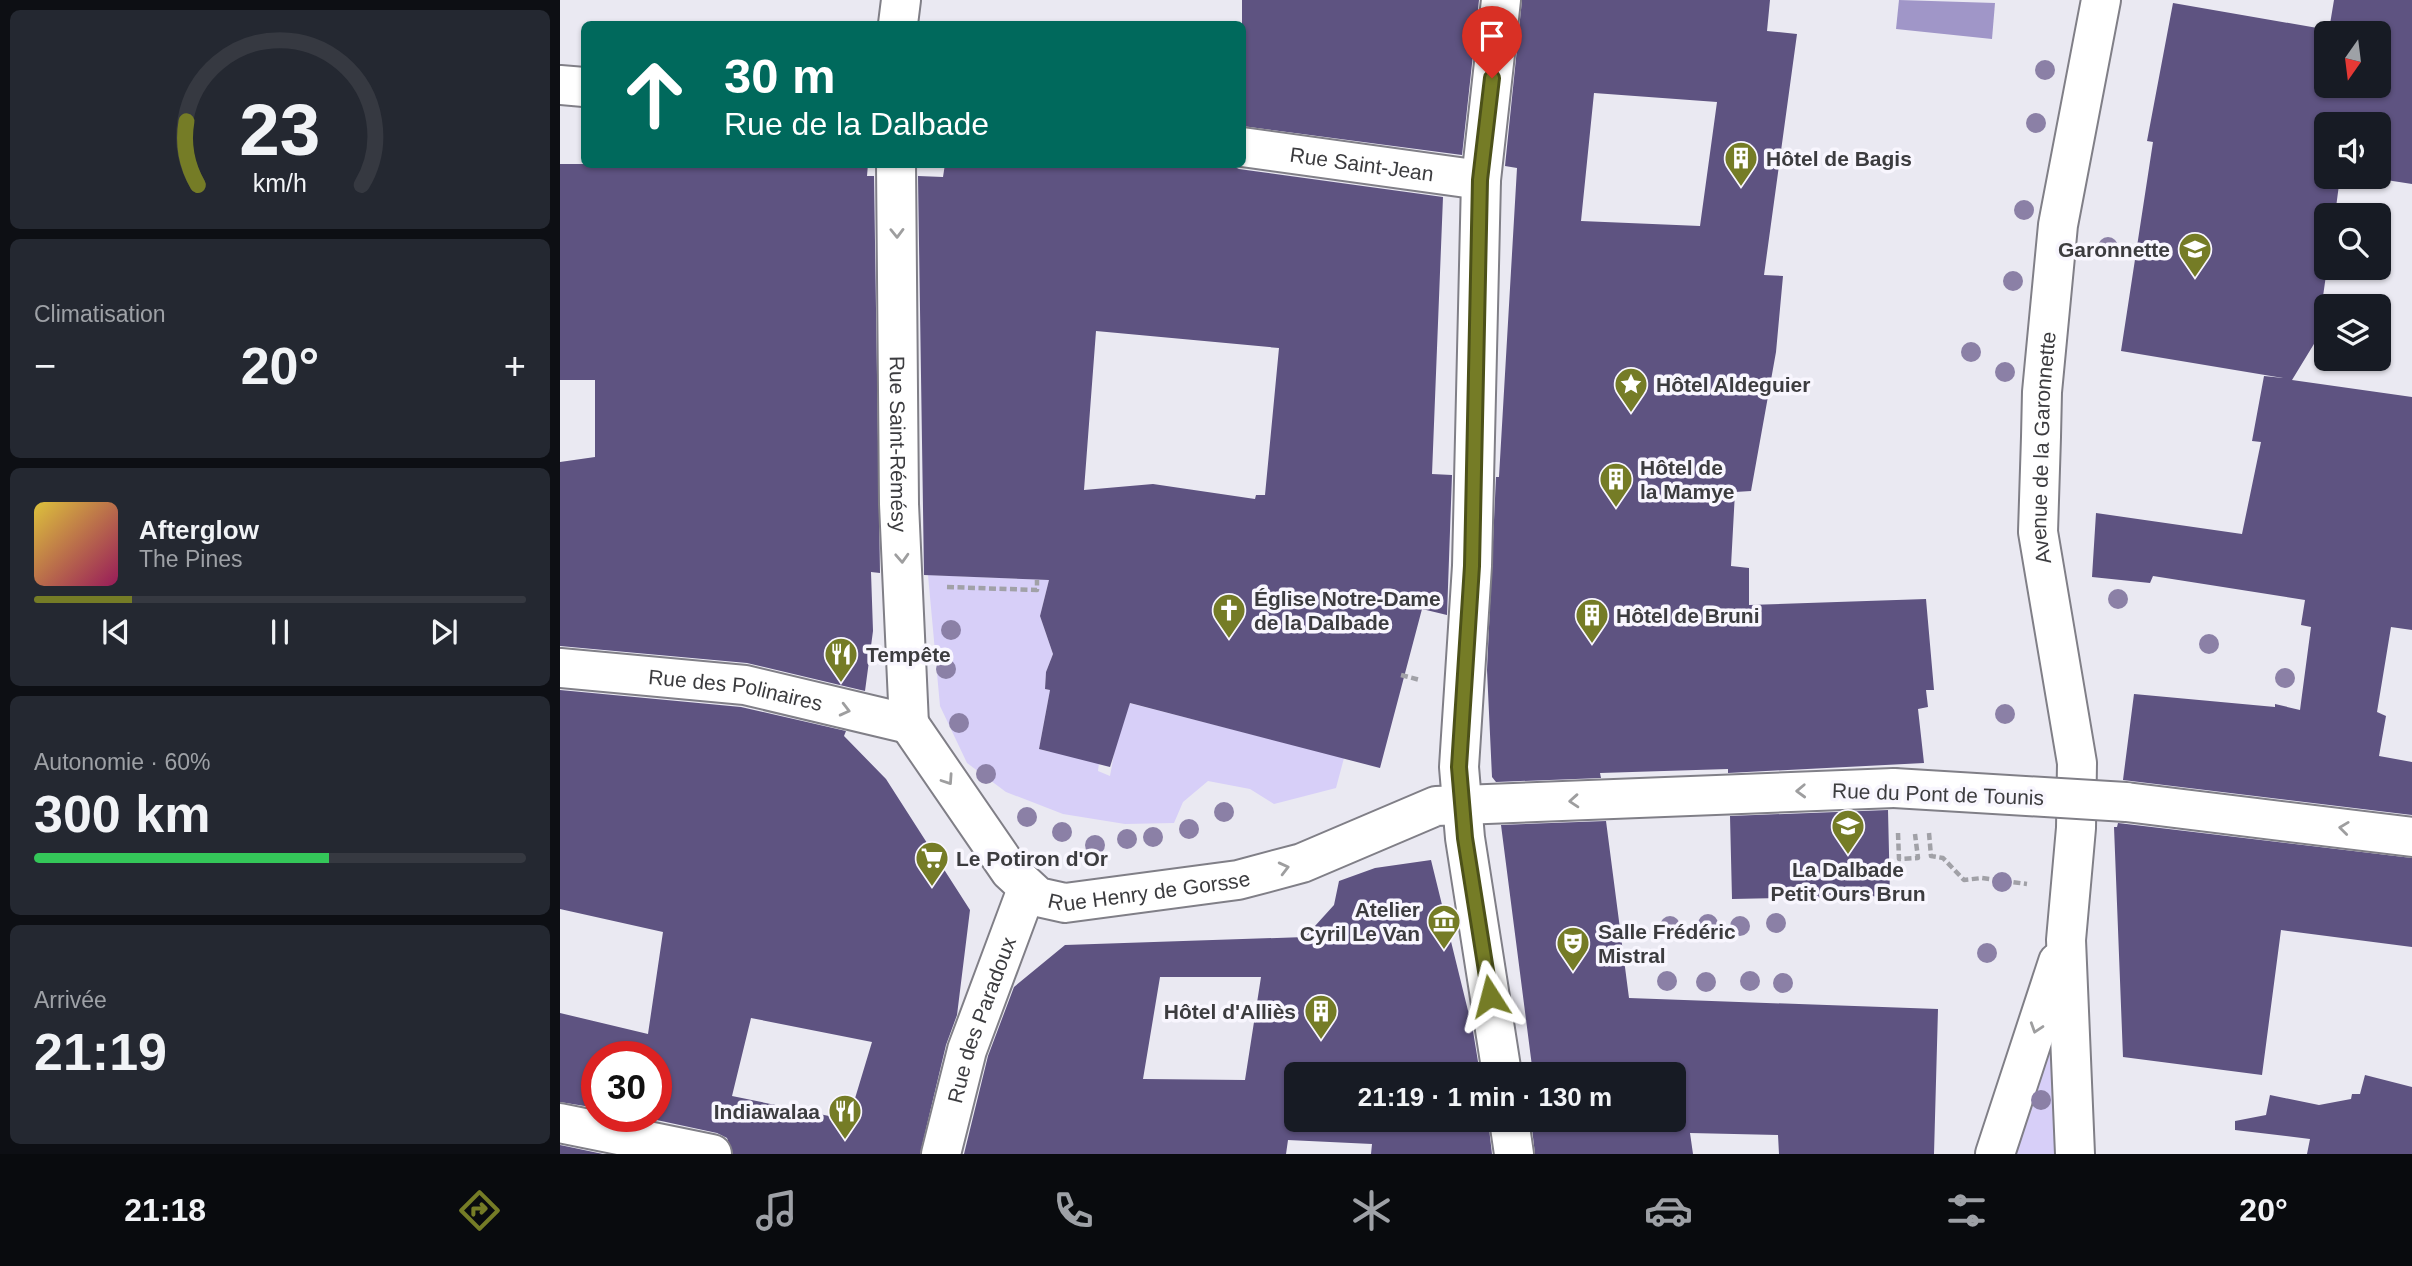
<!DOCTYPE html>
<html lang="fr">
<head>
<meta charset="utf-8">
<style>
  :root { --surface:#171b24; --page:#242831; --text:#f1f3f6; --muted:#9ea1a6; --line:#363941; --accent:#757c26 }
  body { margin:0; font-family:Arial,sans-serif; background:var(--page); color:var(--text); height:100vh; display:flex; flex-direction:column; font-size:26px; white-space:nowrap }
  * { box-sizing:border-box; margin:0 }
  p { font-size:23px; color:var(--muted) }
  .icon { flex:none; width:38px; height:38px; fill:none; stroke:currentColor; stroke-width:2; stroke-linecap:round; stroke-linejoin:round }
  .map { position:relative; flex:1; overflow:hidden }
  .panel { display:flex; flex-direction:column; gap:10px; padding:10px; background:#0d0f14; width:560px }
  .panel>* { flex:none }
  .top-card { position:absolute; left:21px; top:21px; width:665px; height:147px; border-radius:10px; box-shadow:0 2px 5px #0004; background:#00695c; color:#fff; overflow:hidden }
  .needle { width:46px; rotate:194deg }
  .buttons { position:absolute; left:1754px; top:21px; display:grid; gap:14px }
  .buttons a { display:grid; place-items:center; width:77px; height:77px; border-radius:10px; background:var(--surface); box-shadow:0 2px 5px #0004; font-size:35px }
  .speed { position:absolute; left:21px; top:1041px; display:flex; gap:14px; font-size:35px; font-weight:700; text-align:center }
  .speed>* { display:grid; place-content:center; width:91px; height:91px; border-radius:50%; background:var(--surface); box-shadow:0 2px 5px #0004; line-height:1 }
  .speed .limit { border:10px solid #d22; background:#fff; color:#111 }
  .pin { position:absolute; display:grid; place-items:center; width:60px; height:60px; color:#fff; margin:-72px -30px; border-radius:50% 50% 50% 0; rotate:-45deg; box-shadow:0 0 7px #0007 }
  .pin .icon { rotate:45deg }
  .me { position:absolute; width:77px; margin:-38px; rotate:351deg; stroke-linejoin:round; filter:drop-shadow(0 0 5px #0008) }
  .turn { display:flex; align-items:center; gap:24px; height:147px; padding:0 28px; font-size:32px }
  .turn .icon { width:91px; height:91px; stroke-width:2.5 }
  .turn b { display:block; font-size:49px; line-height:60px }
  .big { font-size:52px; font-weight:600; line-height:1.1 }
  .panel .card { flex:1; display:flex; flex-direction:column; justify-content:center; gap:10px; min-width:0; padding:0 24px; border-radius:10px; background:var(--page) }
  .panel .dial { align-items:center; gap:0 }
  .dial svg { height:182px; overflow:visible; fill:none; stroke:var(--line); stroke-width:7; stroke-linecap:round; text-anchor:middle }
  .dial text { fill:var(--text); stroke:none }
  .song { display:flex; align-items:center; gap:21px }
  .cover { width:84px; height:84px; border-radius:10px; background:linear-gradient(135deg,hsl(50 70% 55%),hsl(330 70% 35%)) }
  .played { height:7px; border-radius:4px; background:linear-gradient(90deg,var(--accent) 20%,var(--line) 20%) }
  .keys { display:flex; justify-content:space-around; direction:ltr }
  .heat { display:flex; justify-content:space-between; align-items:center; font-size:38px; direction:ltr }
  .charge { height:10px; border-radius:5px; background:linear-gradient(90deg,#34c759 60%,var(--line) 0) }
  .trip { position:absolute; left:724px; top:1062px; width:402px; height:70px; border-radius:10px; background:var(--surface); box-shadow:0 2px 5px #0004; font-weight:600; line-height:70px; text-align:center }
  .tabs { display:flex; height:112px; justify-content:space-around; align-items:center; background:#090b0e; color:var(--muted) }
  .tabs .icon { width:49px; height:49px }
  .tabs .selected { color:var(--accent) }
  .tabs b { font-size:32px; color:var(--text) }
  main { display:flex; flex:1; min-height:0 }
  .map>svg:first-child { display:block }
  .green { fill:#d7cff8 }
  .water { fill:#a096c8 }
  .building { fill:#5e5381; fill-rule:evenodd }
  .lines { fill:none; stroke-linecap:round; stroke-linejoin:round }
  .street-casing { stroke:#807f87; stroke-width:42 }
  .path { stroke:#a1a1a7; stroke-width:4.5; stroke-dasharray:7 3.5; stroke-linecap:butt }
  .street { stroke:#fff; stroke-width:38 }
  .street-bridge-casing { stroke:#807f87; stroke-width:42; stroke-linecap:butt }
  .street-bridge { stroke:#fff; stroke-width:38 }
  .tree { fill:#8b80a6 }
  .oneway { stroke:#9e9e9f }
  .route-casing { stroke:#4c5119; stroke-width:18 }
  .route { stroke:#757c26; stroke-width:12 }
  .labels { text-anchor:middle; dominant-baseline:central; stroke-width:7; stroke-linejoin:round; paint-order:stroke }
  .poi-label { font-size:21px; font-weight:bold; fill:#3c3c3f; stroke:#f8f6fe; text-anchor:start }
  .street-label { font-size:21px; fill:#3c3c3f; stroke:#f8f6fe }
</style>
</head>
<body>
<main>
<section class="panel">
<div class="card dial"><svg viewBox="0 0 100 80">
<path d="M14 69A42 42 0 1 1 86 69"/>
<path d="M14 69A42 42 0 0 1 9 41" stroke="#757c26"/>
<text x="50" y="56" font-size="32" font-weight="700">23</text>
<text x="50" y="72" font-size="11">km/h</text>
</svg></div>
<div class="card"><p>Climatisation</p>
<div class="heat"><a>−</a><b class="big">20°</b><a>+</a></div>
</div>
<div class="card">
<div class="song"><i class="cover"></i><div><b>Afterglow</b><p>The Pines</p></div></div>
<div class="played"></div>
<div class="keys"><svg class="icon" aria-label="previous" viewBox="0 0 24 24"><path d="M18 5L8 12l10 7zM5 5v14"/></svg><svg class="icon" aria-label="pause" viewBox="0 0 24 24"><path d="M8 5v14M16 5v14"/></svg><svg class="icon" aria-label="next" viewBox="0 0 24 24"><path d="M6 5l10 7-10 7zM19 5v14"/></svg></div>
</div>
<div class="card"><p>Autonomie · 60%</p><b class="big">300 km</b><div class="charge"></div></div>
<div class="card"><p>Arrivée</p><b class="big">21:19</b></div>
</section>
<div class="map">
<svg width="1852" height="1154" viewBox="0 0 1852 1154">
  <rect width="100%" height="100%" fill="#eae9f2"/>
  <path class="green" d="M368 575 489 580 480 616 493 654 486 672 485 689 490 690 479 749 490 752 493 745 539 763 538 771 550 776 559 726 569 703 784 758 776 788 714 804 690 789 648 781 623 802 614 823 565 824 503 814 446 792 407 763 380 706Z
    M1484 1047 1498 1051 1505 1154H1448Z"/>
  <path class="water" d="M1339 0 1435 3 1432 39 1336 29Z"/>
  <path class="building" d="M682 0H919L902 155 682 126Z
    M962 0H1210L1207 31 1237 34 1204 275 1223 276 1216 352 1191 491 1175 492 1171 566 1189 568V605L1366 599 1374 690H1366L1368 707 1358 709 1364 763 1168 773V769L1040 773 1041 778 936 782 932 777 927 670 936 477H939L957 168 945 166ZM1034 93 1157 102 1140 226 1021 221Z
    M1774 0H1852V184L1807 177H1818V124H1766V177H1780L1775 215H1766L1767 268 1757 339 1732 380 1852 397V630L1831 627 1817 712 1826 716 1819 756 1852 762V815L1563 780 1574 694 1715 707V704L1740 710 1751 627 1741 625 1745 600 1593 576 1590 583 1532 577 1536 513 1682 534 1701 442 1692 441 1704 376 1723 378 1561 351 1593 142 1587 141 1613 3 1769 30ZM1766 33H1818V86H1766Z
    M0 164H308L307 176H314L320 573 311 572 313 631 305 691 187 663 0 646V462L35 457V380H0Z
    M385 164H669L679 169 883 197 872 474 892 475 887 615 862 609 820 768 570 703 550 767 479 749 490 690 485 689 486 672 493 654 480 616 489 580 364 575 358 176 383 177ZM536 331 719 348 705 495H696L695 499 593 484 524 490Z
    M0 690 181 707 286 731 284 736 326 779 410 910 397 1015 386 1045 360 1154H173L167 1138 157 1133 78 1116H96V1057H37V1108L0 1102V1013L88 1034 103 932 0 909ZM191 1018 312 1042 293 1105H271L269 1116 172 1096Z
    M1328 810 1330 896 1172 899 1170 816Z
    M1046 821 1069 998 1378 1009 1374 1154H1219L1218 1135 1130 1133 1133 1154H975L971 1120H1115V1074H973L941 825Z
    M1558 823 1852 858V947L1721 930 1702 1075 1563 1057 1554 827H1557Z
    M871 860 913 1031 920 1074H737V1120H928L932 1154H811L812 1144 728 1140 726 1154H404L428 1056 454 987 505 945 745 937 774 905 779 881 815 868ZM600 977H701L685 1080 583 1079Z
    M1805 1075 1852 1087V1154H1747L1750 1139 1675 1130V1121L1706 1115 1710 1095 1759 1105 1791 1099 1792 1094H1800Z
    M0 1145 43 1154H0Z"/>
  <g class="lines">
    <defs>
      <g id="street">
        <path d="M941 0 921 180 912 566 899 767 905 838 942 1074"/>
        <path d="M338 24 341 0"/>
        <path d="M0 85 24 87"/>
        <path id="s1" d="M682 147 921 180"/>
        <path id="s2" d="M336 164 339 504 349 724"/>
        <path id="s3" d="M0 668 185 685 349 724"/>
        <path id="s4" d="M349 724 450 871 478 897 505 903 678 880 742 863 876 806 1334 788"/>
        <path d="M1566 802 1852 837"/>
        <path d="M949 1120 954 1154"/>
        <path d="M0 1123 152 1154"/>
        <path id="s5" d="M381 1154 407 1050 467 889"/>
        <path d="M1435 1154 1498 962"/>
        <path id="s6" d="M1515 1154 1506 940 1516 828 1517 763 1478 532 1481 437 1482 392 1498 225 1541 0"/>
      </g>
    </defs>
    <use href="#street" class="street-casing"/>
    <path class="path" d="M387 587 477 590V580
      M841 675 860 680
      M1338 833 1339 859 1358 858 1355 834
      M1369 833 1371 856 1383 858 1404 880 1422 878 1467 884"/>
    <use href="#street" class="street"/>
    <defs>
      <path id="street-bridge" d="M1334 788 1566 802"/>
    </defs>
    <use href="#street-bridge" class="street-bridge-casing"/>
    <use href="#street-bridge" class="street-bridge"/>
  </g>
  <g class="tree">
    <circle cx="1485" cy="70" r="10"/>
    <circle cx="1476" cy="123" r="10"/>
    <circle cx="1464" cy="210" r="10"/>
    <circle cx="1548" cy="247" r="10"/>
    <circle cx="1453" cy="281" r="10"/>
    <circle cx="1411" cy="352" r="10"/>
    <circle cx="1445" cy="372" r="10"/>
    <circle cx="1558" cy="599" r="10"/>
    <circle cx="391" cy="630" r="10"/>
    <circle cx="1649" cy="644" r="10"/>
    <circle cx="386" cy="669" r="10"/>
    <circle cx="1725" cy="678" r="10"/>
    <circle cx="1445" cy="714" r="10"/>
    <circle cx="399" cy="723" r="10"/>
    <circle cx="426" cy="774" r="10"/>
    <circle cx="664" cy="812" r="10"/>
    <circle cx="467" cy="817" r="10"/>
    <circle cx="629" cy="829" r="10"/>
    <circle cx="502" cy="832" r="10"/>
    <circle cx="593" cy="837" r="10"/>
    <circle cx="567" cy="839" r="10"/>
    <circle cx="535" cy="845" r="10"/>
    <circle cx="1442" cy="882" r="10"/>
    <circle cx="1216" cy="923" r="10"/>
    <circle cx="1148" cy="924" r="10"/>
    <circle cx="1110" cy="926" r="10"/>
    <circle cx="1180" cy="926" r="10"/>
    <circle cx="1427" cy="953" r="10"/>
    <circle cx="1107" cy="981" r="10"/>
    <circle cx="1190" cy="981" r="10"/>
    <circle cx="1146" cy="982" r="10"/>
    <circle cx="1223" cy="983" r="10"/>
    <circle cx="1481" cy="1100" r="10"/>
  </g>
  <defs><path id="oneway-chevron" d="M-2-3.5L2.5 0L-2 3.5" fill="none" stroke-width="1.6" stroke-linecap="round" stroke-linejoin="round" transform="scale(1.75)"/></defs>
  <g class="oneway">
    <use href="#oneway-chevron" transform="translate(337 233) rotate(89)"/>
    <use href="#oneway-chevron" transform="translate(342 558) rotate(87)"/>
    <use href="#oneway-chevron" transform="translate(285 710) rotate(14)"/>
    <use href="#oneway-chevron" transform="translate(388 780) rotate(56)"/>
    <use href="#oneway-chevron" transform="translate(1241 791) rotate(178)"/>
    <use href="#oneway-chevron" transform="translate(1014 801) rotate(176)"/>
    <use href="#oneway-chevron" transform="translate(1784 828) rotate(-173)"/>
    <use href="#oneway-chevron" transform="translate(724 868) rotate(-14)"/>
    <use href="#oneway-chevron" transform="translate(1476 1028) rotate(108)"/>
  </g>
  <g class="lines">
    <defs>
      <path id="route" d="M930 996 905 838 899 767 912 566 920 180 932 78"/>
    </defs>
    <use href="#route" class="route-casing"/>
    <use href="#route" class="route"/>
  </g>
  <defs>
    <symbol id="building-pin" viewBox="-11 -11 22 30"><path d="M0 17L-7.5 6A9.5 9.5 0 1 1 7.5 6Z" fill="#757c26" stroke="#f8f6fe"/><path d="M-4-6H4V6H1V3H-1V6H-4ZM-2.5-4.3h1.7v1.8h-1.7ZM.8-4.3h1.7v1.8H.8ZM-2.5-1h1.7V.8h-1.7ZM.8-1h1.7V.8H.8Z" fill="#fff"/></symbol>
    <symbol id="school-pin" viewBox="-11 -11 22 30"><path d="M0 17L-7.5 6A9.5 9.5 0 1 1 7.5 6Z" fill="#757c26" stroke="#f8f6fe"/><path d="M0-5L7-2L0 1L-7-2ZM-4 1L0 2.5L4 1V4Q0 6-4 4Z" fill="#fff"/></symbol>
    <symbol id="sight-pin" viewBox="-11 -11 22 30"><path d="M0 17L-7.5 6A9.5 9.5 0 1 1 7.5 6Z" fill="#757c26" stroke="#f8f6fe"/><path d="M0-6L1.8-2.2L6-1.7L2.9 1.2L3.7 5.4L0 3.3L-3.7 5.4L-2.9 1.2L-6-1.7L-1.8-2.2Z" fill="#fff"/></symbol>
    <symbol id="church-pin" viewBox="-11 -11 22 30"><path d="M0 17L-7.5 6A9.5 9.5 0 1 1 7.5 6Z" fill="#757c26" stroke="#f8f6fe"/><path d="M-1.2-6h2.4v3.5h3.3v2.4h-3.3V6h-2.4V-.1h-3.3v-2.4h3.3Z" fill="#fff"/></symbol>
    <symbol id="restaurant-pin" viewBox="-11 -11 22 30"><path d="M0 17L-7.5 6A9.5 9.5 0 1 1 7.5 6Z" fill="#757c26" stroke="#f8f6fe"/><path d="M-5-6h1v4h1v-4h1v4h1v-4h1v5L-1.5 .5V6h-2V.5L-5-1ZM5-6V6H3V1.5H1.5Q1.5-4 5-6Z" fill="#fff"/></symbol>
    <symbol id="supermarket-pin" viewBox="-11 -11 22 30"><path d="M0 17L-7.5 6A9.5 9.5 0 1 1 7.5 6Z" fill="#757c26" stroke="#f8f6fe"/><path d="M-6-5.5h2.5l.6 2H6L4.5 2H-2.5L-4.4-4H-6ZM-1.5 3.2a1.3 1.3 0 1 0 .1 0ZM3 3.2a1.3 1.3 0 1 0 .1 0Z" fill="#fff"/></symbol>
    <symbol id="museum-pin" viewBox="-11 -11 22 30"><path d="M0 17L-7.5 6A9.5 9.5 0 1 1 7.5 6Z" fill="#757c26" stroke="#f8f6fe"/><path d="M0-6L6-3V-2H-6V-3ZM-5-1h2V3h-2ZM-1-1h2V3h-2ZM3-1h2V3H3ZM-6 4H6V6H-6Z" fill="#fff"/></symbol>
    <symbol id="theatre-pin" viewBox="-11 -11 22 30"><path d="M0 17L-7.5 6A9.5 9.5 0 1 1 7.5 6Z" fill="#757c26" stroke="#f8f6fe"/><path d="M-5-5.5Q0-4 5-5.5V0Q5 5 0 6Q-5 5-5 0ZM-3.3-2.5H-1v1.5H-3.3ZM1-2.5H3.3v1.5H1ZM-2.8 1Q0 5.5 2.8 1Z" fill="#fff"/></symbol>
  </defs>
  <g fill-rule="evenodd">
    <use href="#building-pin" x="1162" y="139" width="38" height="52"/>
    <use href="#school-pin" x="1616" y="230" width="38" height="52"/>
    <use href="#sight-pin" x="1052" y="365" width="38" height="52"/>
    <use href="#building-pin" x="1037" y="460" width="38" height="52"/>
    <use href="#church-pin" x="650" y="591" width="38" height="52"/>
    <use href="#building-pin" x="1013" y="596" width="38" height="52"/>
    <use href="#restaurant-pin" x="262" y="635" width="38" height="52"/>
    <use href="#school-pin" x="1269" y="807" width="38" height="52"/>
    <use href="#supermarket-pin" x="353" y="839" width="38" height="52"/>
    <use href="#museum-pin" x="865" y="902" width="38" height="52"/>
    <use href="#theatre-pin" x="994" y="924" width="38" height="52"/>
    <use href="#building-pin" x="742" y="992" width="38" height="52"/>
    <use href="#restaurant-pin" x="266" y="1092" width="38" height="52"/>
  </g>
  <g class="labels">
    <g class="poi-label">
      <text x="1206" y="158">Hôtel de Bagis</text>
      <text x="1610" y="249" text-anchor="end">Garonnette</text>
      <text x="1096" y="384">Hôtel Aldeguier</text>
      <text x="1080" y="467">Hôtel de<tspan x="1080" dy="24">la Mamye</tspan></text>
      <text x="694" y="598">Église Notre-Dame<tspan x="694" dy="24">de la Dalbade</tspan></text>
      <text x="1056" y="615">Hôtel de Bruni</text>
      <text x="306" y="654">Tempête</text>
      <text x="396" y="858">Le Potiron d'Or</text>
      <text x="1288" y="869" text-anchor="middle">La Dalbade<tspan x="1288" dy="24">Petit Ours Brun</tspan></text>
      <text x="860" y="909" text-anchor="end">Atelier<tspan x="860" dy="24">Cyril Le Van</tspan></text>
      <text x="1038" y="931">Salle Frédéric<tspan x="1038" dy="24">Mistral</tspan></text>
      <text x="736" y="1011" text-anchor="end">Hôtel d'Alliès</text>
      <text x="260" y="1111" text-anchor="end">Indiawalaa</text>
    </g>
    <g class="street-label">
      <text stroke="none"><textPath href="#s1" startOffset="121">Rue Saint-Jean</textPath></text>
      <text stroke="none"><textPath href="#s2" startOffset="280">Rue Saint-Rémésy</textPath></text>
      <text stroke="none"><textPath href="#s6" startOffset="710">Avenue de la Garonnette</textPath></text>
      <text stroke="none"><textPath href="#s3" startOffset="177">Rue des Polinaires</textPath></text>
      <text transform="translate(1378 794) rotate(2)">Rue du Pont de Tounis</text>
      <text stroke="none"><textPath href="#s4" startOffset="329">Rue Henry de Gorsse</textPath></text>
      <text stroke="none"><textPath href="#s5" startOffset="140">Rue des Paradoux</textPath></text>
    </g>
  </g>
</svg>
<div class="buttons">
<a><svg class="needle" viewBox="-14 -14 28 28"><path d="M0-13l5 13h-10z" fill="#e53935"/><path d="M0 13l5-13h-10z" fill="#9ea1a6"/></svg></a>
<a><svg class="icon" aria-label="sound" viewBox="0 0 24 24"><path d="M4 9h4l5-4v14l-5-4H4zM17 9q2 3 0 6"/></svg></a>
<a><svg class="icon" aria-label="search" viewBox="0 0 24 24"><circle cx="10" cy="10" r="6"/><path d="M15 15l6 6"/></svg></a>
<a><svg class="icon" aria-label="layers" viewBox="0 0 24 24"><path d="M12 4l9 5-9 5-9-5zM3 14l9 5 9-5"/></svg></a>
</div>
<div class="speed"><div class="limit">30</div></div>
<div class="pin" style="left:932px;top:78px;background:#d93025"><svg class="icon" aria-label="arrive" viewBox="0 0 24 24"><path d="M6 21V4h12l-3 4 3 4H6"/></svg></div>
<svg class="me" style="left:930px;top:996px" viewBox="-20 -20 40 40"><path d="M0-17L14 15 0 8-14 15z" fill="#757c26" stroke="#fff" stroke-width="4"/></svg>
<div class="trip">21:19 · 1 min · 130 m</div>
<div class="top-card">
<div class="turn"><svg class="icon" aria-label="ahead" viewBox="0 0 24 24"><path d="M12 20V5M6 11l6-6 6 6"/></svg><div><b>30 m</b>Rue de la Dalbade</div></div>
</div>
</div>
</main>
<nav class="tabs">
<b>21:18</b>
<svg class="icon selected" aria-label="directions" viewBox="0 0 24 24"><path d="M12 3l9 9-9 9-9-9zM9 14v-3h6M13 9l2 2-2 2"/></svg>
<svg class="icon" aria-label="music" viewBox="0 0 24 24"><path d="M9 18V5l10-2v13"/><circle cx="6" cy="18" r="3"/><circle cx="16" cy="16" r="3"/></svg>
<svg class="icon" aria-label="phone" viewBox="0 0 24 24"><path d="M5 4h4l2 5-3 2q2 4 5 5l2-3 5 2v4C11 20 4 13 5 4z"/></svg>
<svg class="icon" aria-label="climate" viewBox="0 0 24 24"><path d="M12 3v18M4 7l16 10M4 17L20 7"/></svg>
<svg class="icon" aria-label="car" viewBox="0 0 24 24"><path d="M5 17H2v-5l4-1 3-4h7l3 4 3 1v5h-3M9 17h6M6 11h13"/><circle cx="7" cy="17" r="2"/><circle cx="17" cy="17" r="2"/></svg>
<svg class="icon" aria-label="filters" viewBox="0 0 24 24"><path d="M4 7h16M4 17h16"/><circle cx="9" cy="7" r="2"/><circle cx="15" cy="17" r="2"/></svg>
<b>20°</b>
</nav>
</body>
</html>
